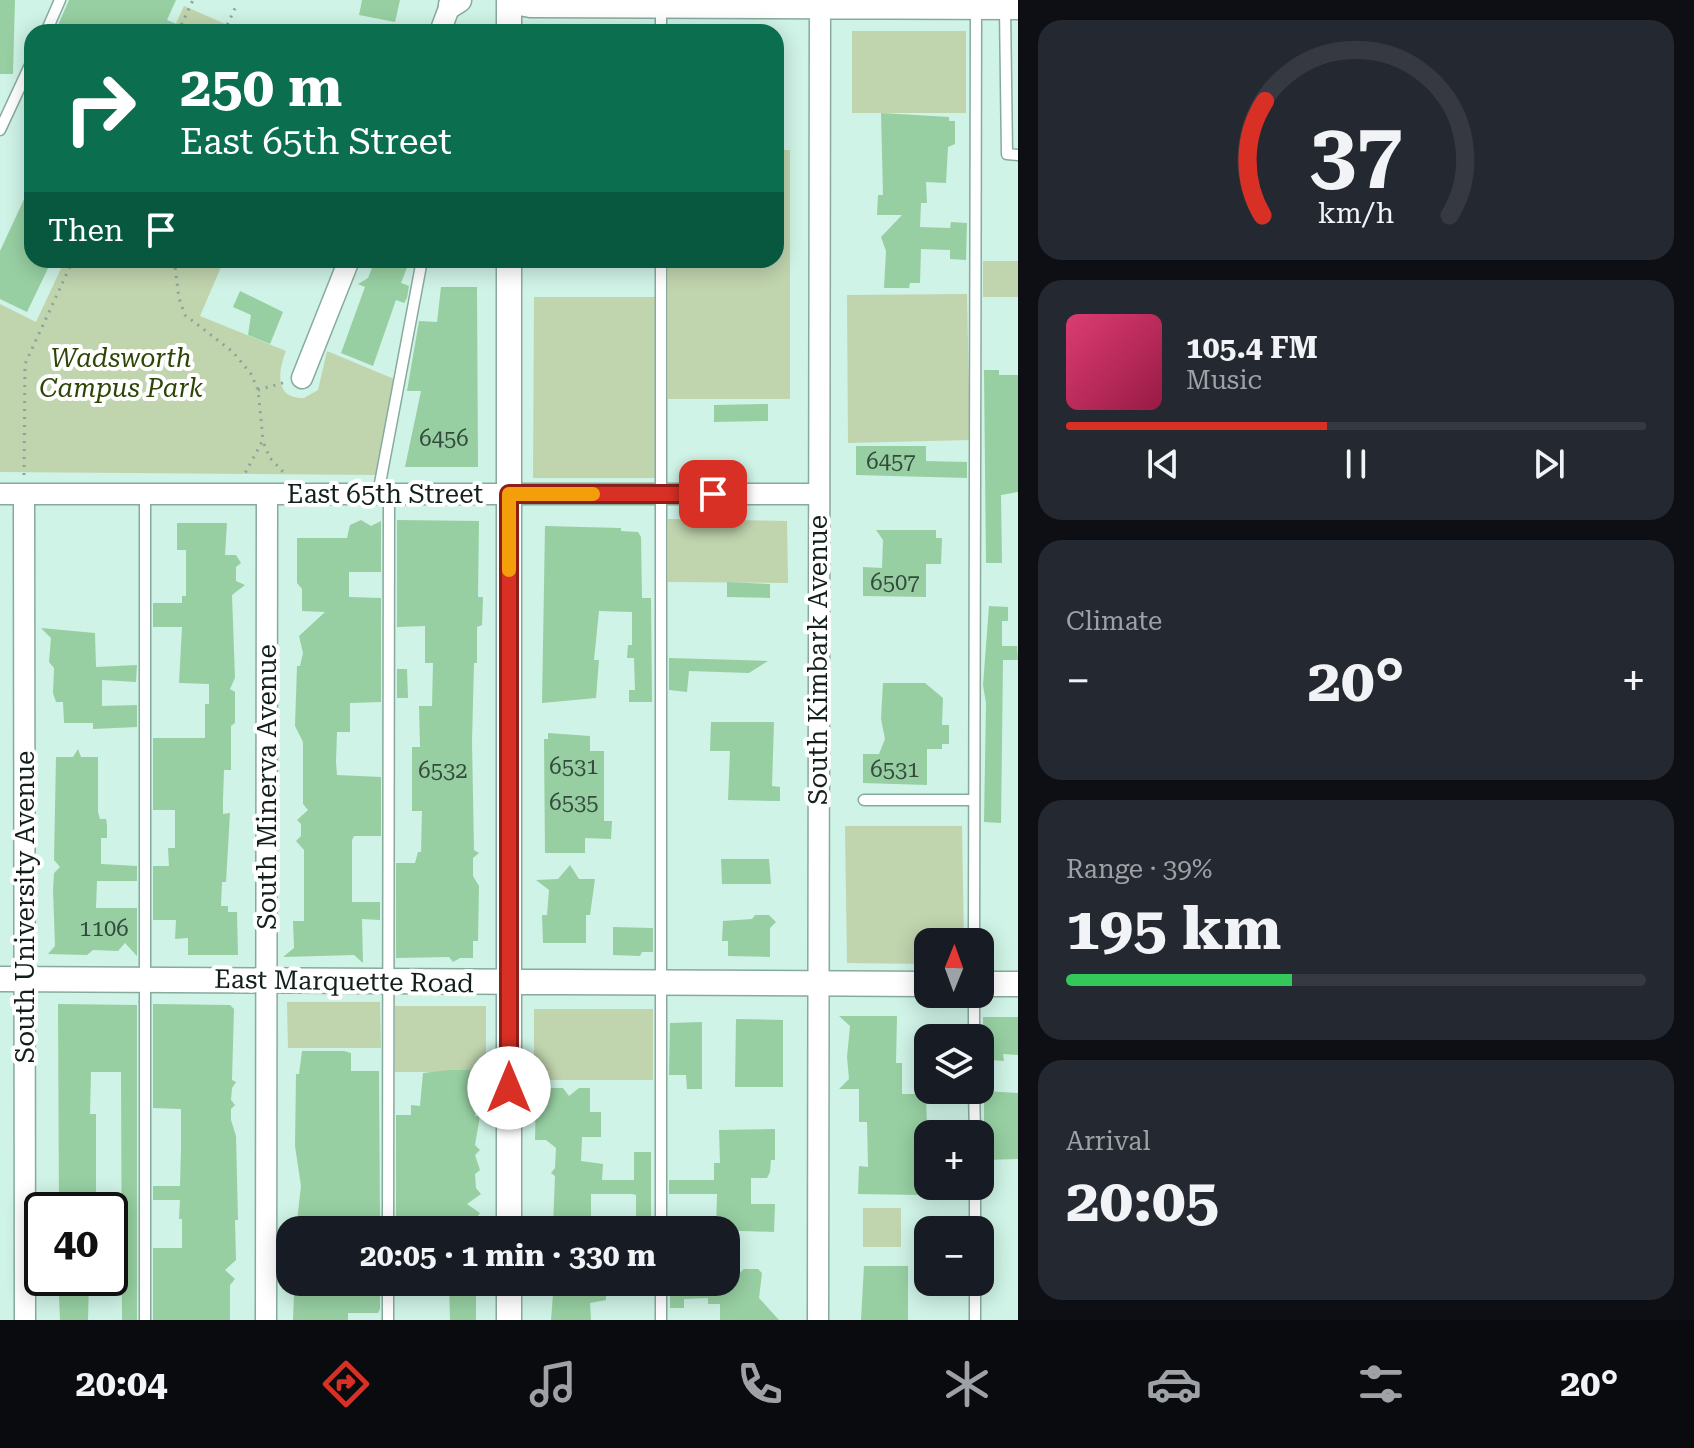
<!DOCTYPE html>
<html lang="en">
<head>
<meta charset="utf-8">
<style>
  :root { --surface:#171b24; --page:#242831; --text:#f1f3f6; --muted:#9ea1a6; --line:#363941; --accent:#d93025 }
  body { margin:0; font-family:"Roboto Serif",serif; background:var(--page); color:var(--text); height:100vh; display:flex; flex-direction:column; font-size:30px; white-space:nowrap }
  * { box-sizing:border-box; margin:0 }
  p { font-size:26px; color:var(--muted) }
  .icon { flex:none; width:44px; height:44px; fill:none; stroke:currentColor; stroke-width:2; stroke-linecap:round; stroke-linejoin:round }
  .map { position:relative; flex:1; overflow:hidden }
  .panel { display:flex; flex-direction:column; gap:20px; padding:20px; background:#0d0f14; width:676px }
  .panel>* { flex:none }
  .guide { position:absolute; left:24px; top:24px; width:760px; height:244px; border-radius:24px; box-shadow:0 4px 20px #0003; background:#0b6e4f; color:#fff; overflow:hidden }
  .needle { width:52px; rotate:1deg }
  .buttons { position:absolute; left:914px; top:928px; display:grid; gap:16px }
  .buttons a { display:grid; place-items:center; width:80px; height:80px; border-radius:16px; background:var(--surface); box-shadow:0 4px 20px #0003; font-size:40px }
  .speed { position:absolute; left:24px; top:1192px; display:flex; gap:16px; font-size:40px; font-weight:700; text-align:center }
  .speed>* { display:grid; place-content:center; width:104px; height:104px; border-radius:50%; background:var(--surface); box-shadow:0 4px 20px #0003; line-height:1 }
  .speed .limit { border:4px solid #111; border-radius:12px; background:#fff; color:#111 }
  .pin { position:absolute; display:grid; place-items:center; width:68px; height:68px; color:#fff; margin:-34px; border-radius:16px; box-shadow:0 4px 12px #0006 }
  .me { position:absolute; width:88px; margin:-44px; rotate:0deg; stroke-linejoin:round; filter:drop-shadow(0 0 6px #0008) }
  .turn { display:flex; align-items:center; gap:28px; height:168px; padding:0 24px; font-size:36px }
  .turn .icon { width:104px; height:104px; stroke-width:2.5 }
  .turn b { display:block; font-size:56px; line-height:68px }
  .then { display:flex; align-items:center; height:76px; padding:0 24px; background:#0003; gap:16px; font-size:30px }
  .big { font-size:60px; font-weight:700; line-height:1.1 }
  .panel .card { flex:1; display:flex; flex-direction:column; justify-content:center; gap:12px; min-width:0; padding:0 28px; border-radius:24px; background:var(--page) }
  .panel .dial { align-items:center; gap:0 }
  .dial svg { height:208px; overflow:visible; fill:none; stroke:var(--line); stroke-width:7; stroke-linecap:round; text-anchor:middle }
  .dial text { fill:var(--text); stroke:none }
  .song { display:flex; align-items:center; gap:24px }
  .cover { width:96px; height:96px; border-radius:12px; background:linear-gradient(135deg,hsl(340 70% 55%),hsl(340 70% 35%)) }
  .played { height:8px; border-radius:4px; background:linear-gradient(90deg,var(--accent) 45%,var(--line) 45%) }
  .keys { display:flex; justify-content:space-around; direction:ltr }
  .heat { display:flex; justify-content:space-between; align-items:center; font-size:44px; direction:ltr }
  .charge { height:12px; border-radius:6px; background:linear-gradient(90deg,#34c759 39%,var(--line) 0) }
  .trip { position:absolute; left:276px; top:1216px; width:464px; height:80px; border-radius:24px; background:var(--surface); box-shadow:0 4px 20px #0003; font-weight:700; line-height:80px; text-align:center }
  .tab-bar { display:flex; height:128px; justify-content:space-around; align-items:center; background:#090b0e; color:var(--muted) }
  .tab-bar .icon { width:56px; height:56px }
  .tab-bar .on { color:var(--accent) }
  .tab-bar b { font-size:36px; color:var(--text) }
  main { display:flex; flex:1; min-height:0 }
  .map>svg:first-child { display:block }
  .green { fill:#c0d4ae }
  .building { fill:#97cfa2 }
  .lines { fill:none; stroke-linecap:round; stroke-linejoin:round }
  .service-casing { stroke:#88aa9d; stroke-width:13 }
  .minor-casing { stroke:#88aa9d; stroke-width:23 }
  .tertiary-casing { stroke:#88aa9d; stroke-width:27 }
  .path { stroke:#89a49a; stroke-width:3; stroke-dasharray:2 6; stroke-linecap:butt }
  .service { stroke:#fff; stroke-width:10 }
  .minor { stroke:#fff; stroke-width:20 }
  .tertiary { stroke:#fff; stroke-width:24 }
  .route-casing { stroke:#8d1f18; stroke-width:20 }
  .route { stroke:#d93025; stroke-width:14 }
  .slow { stroke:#f59e0b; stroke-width:14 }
  .labels { text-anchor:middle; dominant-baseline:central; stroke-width:8; stroke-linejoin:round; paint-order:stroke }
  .number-label { font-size:22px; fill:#334b3d }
  .park-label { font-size:26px; font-style:italic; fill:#2d4606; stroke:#fff }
  .street-label { font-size:26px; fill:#121f1b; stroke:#fff }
</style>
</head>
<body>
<main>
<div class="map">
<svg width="1018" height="1320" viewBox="0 0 1018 1320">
  <rect width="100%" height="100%" fill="#cff3e6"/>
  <path class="green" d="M184 6 244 32H172Z
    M852 31H966V113H852Z
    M776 150H790V399H668V260H776Z
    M65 260H224L200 316 286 351C278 371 274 399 304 398L318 390 327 351 394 379 378 475 0 472V304L36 322Z
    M983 261H1018V297H983Z
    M967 294 970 440 848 443 847 295Z
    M534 297H655V478H533Z
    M668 519 787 521 788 583 668 582Z
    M845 826H962L964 942H928V964L847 963Z
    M287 1002H380L381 1048H288Z
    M395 1006H486V1072H395Z
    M534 1009H653V1080H534Z
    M863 1208H901V1247H863Z"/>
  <path class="building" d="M0 0H15L13 74H0Z
    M69 0H176L167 20 196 32H55Z
    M362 0H400L395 22 359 15Z
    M881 113 949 117V121H955V144L948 147 946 183 926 182 927 203H921L920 227 950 228 951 222 967 223 966 260 950 259V250L921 249 920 283H910L909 288H884L886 251 881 237 902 215H877L878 195H883Z
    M32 182V260H52L27 312 0 299V251Z
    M375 260H410L401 283 409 286 407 298 404 303 396 300 373 366 341 353 365 287 358 284 368 278Z
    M441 287H477L478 467H405L421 391H407L419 321 437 322Z
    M240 291 283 312 270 344 248 335 251 315 233 307Z
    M984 370H999V375H1018V492L1001 495 1002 563H986Z
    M768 404V421L714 422V405Z
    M856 446H926V461L967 462V478L856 475Z
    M361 520 371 526 381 521V572H349V597L381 598V702L350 703V732H337L336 762 337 775 381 777V836H354L352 840V902H380V920L362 919 363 963 354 955 283 957 294 948 293 921H304V850L296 841 301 836V824L297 820 308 810 303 804V742L295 726 297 666H300L303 653 299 636 325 612 302 611V589L297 583V538H347L350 525Z
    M397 520 479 521 478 597H483L482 625 477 627V663H474L472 742 474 850 479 853 473 858V876L479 886 478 941H473V958H460L453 962 449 957 396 958V863H415L418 852H421L422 811H412V747H420L419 706H432L433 663H425V626L397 627Z
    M177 523H227L225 555H236L241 563 236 567V581L245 585 232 595 235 678 230 689 235 692V723L231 726V770H224L223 799V814L230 813 226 882H222L221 906H228V912H237L238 955H188V938L175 939 176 920H153V866H169L168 848H175V810H153V738H205V704H209V684L179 683 182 627H153V603H182V596H186V550H177Z
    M545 526 621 528V531L638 532 641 537 642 598H651L652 702H629V690H635L634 658H627L628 645H632V612L599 611 594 660H599L596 698 542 703Z
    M876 530H936V538H942L941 564H926V597L863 596V567L882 568 883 540Z
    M727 582 770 584V598L727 597Z
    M989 606 1008 607V621H1002V646H1017L1018 660H1003L1001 823 984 822 986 703 983 685Z
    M41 628 95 633 96 667 137 665 136 682 102 680V706L137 705V727L93 729V723H64L63 702H56L53 693 54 668 49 662 51 638Z
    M669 658 705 659 768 661 749 673 689 671 687 692 669 690Z
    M397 669H407L408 698H397Z
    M883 683H925L943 698 942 725H949V744H942V749H927V785L863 783V754H879L885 739 881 719Z
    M711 722H774L772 786 780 787V801L728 800 730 751H710Z
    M548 733 590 736V751H604V821H612L611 839 585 838V853H545L544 739H548Z
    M78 749 81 757H98V812L100 819H106L107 825V838H101V864L137 866V881H97L96 908H137V956L125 943 118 951 93 950 87 955 48 954 55 946 53 890 54 873 60 867 54 860 56 757H73Z
    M721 859H769L771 884H722Z
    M570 865 579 879H595L590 915H586V943H543L542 915H547L549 890 536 880 558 879Z
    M755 915H769L776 922 770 928V957L728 956V941H722L723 921 752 919Z
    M613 927 653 928V952H642L640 956 613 955Z
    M58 1004 137 1005V1320H122L121 1072H91L90 1114H96V1210H59Z
    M153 1004 230 1005 234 1009 232 1080 236 1082 232 1088 231 1100 235 1105 231 1109V1120L236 1136 238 1220H235L236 1260 225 1270 235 1279 230 1285V1320H153V1248H182V1219H179L180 1200H153V1186H180L181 1150V1109L153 1108Z
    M839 1016H897L896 1063H902V1094H926L928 1159H919L920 1195 858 1194 859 1166 868 1167 867 1122H859V1089H839L849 1079 847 1057 850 1026Z
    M983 1017H1018V1055L1003 1054 1004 1061 990 1060V1054H983Z
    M736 1019 783 1020V1087H735Z
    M702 1022V1089H687L686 1075H669L670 1023Z
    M302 1051H344L351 1053V1071H379L380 1218 349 1217V1230H296L301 1186 295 1146 296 1074H299Z
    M450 1070H476V1080L481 1086 477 1089 475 1116H480L475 1145 480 1150 475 1155 480 1170 475 1174 476 1188 481 1194 467 1204 480 1213 468 1230H396V1115H411V1105L420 1106 423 1073Z
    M536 1088H563L569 1096 579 1088H590V1112H601V1137H582L581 1161 603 1164 602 1180H634V1152H651V1230H636V1195L632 1194H591V1226L553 1227 555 1176 551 1173 555 1168 556 1148 546 1140H535Z
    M984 1091 1018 1093V1159L984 1160Z
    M775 1129V1160H771L770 1172 767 1178H751V1204H775L774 1232 716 1230 717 1194H669V1180H714V1163H720L719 1130Z
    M864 1266H908V1320H861Z
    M744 1269H758L762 1273 759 1298 779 1320H720V1304H708V1298L684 1299V1308H670V1284L726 1282V1274H738Z
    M66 1279 89 1280 88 1320H60L59 1296Z
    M298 1282H380V1309L378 1313H348V1320H293L294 1294 309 1295Z
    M449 1282H476V1320H450Z
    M554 1282H606V1300L590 1303 591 1320H551Z"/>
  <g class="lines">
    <defs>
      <path id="service" d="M1005 9 1007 154 1018 155
        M46 32 60 0
        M661 32V6
        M0 130 32 61
        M378 494 422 260
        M864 800H974
        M974 942 976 8
        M974 994V1038
        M974 1090 975 1134
        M975 1186V1230
        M388 1230 389 494
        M661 1230V260
        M975 1282V1320
        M145 1320V494
        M388 1320V1282
        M661 1320V1282"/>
      <path id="minor" d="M509 3 530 7 1018 9
        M440 32 452 0
        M302 378 349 260
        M0 494H818
        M24 494 25 1320
        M266 1320 267 494
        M818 1320 820 0"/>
      <path id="tertiary" d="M509 0V32
        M451 5 459 0
        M509 260V1230
        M0 979 928 984
        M980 984H1018
        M509 1320V1282"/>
    </defs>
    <use href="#service" class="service-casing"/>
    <use href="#minor" class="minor-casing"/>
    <use href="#tertiary" class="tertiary-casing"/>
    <path class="path" d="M178 32 193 0
      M224 32 236 6
      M174 260 179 298 185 315 233 352 251 374 258 390 263 440 243 477
      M258 390 286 382
      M264 444 270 458 287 476
      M24 475 25 364 73 260"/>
    <use href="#service" class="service"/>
    <use href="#minor" class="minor"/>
    <use href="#tertiary" class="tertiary"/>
  </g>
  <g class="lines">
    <defs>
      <path id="route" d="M509 1088V494H713"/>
    </defs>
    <use href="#route" class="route-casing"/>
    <use href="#route" class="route"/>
    <path class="slow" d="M509 570V494H593"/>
  </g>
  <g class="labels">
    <g class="number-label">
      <text x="444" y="438">6456</text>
      <text x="891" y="461">6457</text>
      <text x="895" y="582">6507</text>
      <text x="574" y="766">6531</text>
      <text x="895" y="769">6531</text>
      <text x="443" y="770">6532</text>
      <text x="574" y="802">6535</text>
      <text x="104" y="928">1106</text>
    </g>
    <g class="park-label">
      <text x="121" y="358">Wadsworth<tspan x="121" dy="30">Campus Park</tspan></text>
    </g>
    <g class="street-label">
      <text x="385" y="494">East 65th Street</text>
      <text transform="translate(818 660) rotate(-90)">South Kimbark Avenue</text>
      <text transform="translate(267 787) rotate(-90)">South Minerva Avenue</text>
      <text transform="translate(25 907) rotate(-90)">South University Avenue</text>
      <text transform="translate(344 981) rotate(1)">East Marquette Road</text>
    </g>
  </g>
</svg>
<div class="buttons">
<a><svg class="needle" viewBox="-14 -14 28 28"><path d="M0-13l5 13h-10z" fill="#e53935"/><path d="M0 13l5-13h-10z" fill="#9ea1a6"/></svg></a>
<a><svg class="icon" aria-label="layers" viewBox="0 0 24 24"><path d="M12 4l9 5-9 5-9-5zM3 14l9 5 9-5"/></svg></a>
<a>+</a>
<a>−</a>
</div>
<div class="speed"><div class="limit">40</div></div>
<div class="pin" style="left:713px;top:494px;background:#d93025"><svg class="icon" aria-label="arrive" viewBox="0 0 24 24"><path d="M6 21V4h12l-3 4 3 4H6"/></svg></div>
<svg class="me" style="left:509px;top:1088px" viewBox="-20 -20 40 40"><circle r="19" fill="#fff"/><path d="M0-13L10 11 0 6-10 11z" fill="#d93025"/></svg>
<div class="trip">20:05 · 1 min · 330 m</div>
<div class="guide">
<div class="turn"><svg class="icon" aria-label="right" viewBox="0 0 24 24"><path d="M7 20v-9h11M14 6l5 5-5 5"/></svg><div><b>250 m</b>East 65th Street</div></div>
<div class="then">Then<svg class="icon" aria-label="arrive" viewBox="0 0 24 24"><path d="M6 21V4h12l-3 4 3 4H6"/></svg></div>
</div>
</div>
<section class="panel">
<div class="card dial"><svg viewBox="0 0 100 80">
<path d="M14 69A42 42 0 1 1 86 69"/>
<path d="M14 69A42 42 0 0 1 15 25" stroke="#d93025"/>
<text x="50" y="56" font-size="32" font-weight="700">37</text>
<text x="50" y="72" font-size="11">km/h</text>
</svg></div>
<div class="card">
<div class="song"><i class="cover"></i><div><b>105.4 FM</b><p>Music</p></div></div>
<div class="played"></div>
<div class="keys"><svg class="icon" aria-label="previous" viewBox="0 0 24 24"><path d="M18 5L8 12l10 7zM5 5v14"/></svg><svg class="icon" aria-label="pause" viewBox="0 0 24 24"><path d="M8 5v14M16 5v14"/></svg><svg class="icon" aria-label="next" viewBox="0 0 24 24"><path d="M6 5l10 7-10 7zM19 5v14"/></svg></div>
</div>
<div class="card"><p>Climate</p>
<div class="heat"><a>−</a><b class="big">20°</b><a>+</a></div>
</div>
<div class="card"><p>Range · 39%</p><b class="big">195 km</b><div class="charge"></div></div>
<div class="card"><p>Arrival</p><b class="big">20:05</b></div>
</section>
</main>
<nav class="tab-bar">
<b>20:04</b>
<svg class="icon on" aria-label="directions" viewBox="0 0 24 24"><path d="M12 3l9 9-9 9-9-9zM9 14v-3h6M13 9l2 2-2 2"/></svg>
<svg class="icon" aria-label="music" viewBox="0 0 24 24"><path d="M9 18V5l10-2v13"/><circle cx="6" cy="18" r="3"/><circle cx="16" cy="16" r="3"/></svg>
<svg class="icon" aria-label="phone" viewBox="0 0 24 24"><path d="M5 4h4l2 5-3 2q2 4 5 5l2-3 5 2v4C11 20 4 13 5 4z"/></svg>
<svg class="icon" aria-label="climate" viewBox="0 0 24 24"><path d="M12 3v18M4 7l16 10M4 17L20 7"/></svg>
<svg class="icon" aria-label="car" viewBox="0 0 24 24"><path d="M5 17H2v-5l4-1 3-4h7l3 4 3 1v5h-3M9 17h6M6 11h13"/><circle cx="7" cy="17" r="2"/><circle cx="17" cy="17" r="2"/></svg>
<svg class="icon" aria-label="filters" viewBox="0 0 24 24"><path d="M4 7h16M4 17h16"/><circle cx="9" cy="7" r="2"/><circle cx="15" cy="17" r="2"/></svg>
<b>20°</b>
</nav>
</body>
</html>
